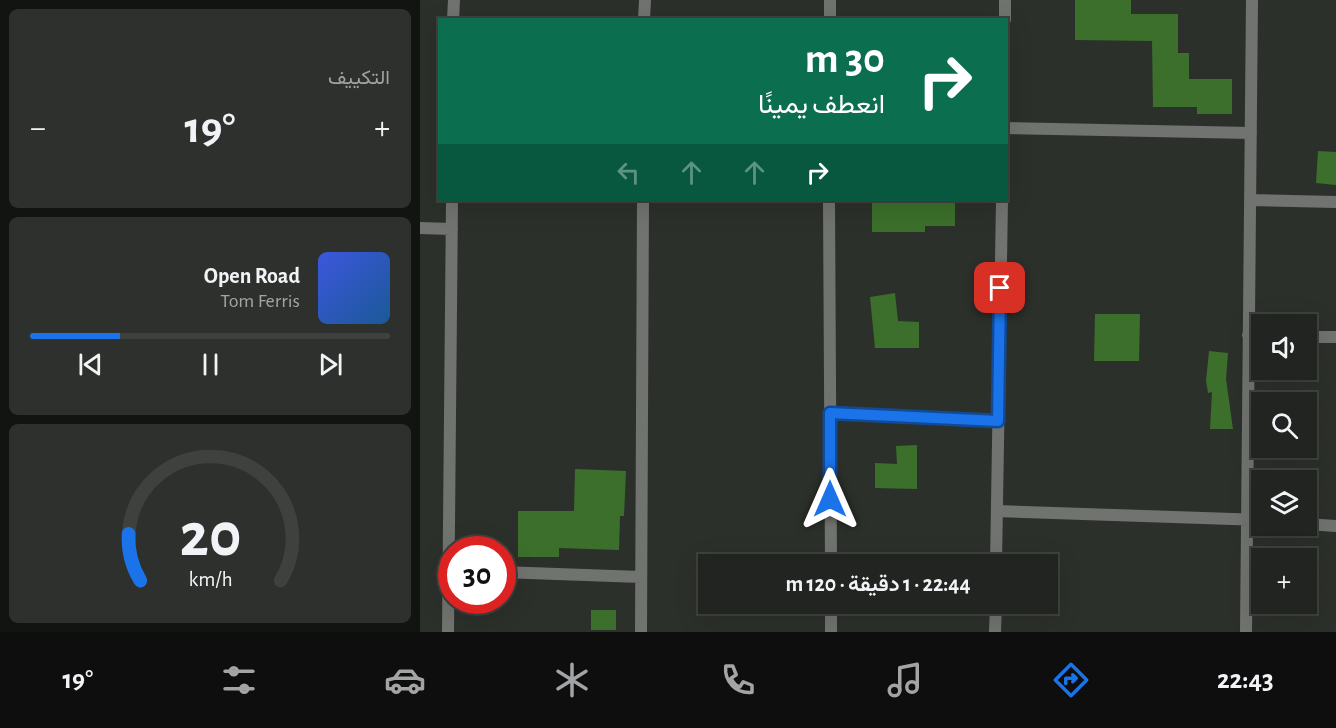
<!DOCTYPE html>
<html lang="ar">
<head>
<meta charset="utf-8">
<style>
  :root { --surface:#212420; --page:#2d302d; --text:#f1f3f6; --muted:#a2a4a5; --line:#3e413e; --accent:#1a73e8 }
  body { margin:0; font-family:"Alegreya Sans",Vazirmatn,sans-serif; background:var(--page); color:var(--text); direction:rtl; height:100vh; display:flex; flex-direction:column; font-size:22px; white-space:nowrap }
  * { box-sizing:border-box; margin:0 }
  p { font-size:20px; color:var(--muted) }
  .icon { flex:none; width:33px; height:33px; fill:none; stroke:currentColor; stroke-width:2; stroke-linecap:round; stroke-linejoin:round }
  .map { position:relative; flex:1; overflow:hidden; direction:ltr }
  .side { display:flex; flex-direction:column; gap:9px; padding:9px; background:#121412; width:420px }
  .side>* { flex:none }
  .top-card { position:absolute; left:18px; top:18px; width:570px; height:183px; border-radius:0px; box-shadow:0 6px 24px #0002,0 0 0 2px var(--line); direction:rtl; background:#0b6e4f; color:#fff; overflow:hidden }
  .tools { position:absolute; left:831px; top:314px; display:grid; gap:12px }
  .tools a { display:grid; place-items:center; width:66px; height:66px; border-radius:0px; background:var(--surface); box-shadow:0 6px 24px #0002,0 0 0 2px var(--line); font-size:30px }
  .speed { position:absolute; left:18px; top:536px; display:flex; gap:12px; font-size:30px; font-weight:700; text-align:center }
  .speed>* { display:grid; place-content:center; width:78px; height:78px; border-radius:50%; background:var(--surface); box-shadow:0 6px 24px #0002,0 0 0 2px var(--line); line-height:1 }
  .speed .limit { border:9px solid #d22; background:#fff; color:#111 }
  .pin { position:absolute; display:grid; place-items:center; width:51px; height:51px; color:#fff; margin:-26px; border-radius:12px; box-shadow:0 3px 9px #0006 }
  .me { position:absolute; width:66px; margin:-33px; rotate:0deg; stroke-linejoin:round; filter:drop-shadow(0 0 4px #0008) }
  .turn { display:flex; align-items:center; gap:21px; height:126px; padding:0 24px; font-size:27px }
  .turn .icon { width:78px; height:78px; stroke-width:2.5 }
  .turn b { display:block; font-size:42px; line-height:51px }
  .lanes { display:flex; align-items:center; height:57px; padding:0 24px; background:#0003; justify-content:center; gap:30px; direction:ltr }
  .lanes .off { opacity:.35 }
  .big { font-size:45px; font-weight:600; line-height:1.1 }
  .side .widget { flex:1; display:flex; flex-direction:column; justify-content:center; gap:9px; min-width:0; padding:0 21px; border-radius:9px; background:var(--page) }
  .side .dial { align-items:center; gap:0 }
  .dial svg { height:156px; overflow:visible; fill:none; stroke:var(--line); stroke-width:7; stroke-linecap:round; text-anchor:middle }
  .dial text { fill:var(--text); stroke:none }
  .song { display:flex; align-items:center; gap:18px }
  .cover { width:72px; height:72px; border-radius:9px; background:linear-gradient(135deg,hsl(230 70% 55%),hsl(210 70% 35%)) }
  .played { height:6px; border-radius:3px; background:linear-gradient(90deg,var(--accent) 25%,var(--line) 25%) }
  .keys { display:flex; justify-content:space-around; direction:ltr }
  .heat { display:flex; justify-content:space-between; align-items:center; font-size:33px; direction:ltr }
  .trip { position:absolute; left:278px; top:554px; width:360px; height:60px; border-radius:0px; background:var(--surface); box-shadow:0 6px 24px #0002,0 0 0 2px var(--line); font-weight:600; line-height:60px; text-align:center; direction:rtl }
  .dock { display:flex; height:96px; justify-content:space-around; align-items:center; background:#0d0e0d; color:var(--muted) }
  .dock .icon { width:42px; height:42px }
  .dock .on { color:var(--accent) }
  .dock b { font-size:27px; color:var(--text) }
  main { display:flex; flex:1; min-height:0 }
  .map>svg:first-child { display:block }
  .building { fill:#3b6f2b }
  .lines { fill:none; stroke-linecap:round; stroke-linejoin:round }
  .minor { stroke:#717370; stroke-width:12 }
  .route-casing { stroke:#114b97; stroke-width:15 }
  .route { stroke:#1a73e8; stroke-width:10 }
</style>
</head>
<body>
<main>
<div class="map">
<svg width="916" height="632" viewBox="0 0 916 632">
  <rect width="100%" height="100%" fill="#2c302a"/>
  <path class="building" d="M655 0H711V14H758V53H769V79H812V114H777V107H733L732 41 655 40Z
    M898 151 916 152V185L896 183Z
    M452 200H535V226H505V232H452Z
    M475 293 478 321 499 322V348H455L450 297Z
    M675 314H720L719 361H674Z
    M789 351 808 353 806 379 813 429H790L792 392 788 393 786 381Z
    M497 445V489L455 488V463L477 464 476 446Z
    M155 469 206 471 204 516H200L199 550 139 548V557H98V511H154Z
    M171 610H196V630H171Z"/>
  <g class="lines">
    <path class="minor" d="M33 20 34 0
      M224 20 225 0
      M410 20V0
      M585 20V0
      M586 128 831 133
      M409 200 411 564
      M830 200 916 202
      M0 228 32 229
      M828 335 842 336
      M886 337H916
      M410 413 578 421
      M577 511 842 520
      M886 524 916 526
      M576 564 582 200
      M82 572 221 577
      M411 603V632
      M28 632 32 200
      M221 632 223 200
      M575 632 576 603
      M826 632 832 0"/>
  </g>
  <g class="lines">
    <defs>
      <path id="route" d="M410 499V413L578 421 580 288"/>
    </defs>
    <use href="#route" class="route-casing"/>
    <use href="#route" class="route"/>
  </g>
</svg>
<div class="tools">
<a><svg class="icon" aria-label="sound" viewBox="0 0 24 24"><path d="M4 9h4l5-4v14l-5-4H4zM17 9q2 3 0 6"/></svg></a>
<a><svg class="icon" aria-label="search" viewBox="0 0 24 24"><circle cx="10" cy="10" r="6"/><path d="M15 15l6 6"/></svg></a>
<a><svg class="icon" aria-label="layers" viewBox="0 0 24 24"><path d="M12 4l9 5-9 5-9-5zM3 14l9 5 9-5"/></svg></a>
<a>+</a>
</div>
<div class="speed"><div class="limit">30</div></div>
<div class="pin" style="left:580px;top:288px;background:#d93025"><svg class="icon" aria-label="arrive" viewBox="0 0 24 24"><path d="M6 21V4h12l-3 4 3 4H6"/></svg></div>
<svg class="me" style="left:410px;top:499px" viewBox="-20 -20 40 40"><path d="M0-17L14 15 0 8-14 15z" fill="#1a73e8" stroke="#fff" stroke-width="4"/></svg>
<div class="trip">22:44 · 1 دقيقة · 120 m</div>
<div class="top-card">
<div class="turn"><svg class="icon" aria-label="right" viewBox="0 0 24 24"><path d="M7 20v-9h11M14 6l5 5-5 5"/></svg><div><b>30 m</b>انعطف يمينًا</div></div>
<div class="lanes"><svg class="icon off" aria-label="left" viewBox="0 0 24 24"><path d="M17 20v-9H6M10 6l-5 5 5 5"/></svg><svg class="icon off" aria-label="ahead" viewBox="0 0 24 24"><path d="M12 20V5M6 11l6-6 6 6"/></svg><svg class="icon off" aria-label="ahead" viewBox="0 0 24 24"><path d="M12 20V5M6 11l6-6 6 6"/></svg><svg class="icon" aria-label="right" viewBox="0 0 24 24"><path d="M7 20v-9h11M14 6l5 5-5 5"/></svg></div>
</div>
</div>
<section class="side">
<div class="widget"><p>التكييف</p>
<div class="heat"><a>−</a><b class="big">19°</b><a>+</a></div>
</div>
<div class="widget">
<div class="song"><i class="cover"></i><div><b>Open Road</b><p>Tom Ferris</p></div></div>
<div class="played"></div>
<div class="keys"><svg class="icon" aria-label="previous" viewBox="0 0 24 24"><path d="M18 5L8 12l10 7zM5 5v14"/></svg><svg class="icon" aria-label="pause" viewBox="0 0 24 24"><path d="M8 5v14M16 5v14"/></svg><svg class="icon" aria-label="next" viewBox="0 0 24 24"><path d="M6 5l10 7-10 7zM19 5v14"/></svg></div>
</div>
<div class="widget dial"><svg viewBox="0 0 100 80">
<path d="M14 69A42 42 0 1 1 86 69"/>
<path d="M14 69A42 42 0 0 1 8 45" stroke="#1a73e8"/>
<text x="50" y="56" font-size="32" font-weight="700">20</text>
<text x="50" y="72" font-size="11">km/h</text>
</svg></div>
</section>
</main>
<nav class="dock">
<b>22:43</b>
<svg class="icon on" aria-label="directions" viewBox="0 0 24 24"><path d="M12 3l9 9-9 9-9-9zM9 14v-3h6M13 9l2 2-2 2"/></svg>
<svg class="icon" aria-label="music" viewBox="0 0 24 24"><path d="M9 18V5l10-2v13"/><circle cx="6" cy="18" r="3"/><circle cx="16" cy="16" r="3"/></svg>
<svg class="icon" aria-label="phone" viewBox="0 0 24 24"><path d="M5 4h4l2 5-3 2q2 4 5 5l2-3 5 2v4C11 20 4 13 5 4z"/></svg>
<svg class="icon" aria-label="climate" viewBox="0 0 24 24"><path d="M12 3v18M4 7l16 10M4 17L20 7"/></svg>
<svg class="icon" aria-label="car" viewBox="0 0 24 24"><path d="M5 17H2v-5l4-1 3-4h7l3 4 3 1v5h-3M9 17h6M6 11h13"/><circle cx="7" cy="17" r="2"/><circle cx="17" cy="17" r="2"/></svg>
<svg class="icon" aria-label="filters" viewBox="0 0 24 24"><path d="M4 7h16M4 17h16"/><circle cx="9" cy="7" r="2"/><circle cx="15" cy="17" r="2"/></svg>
<b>19°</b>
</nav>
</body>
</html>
